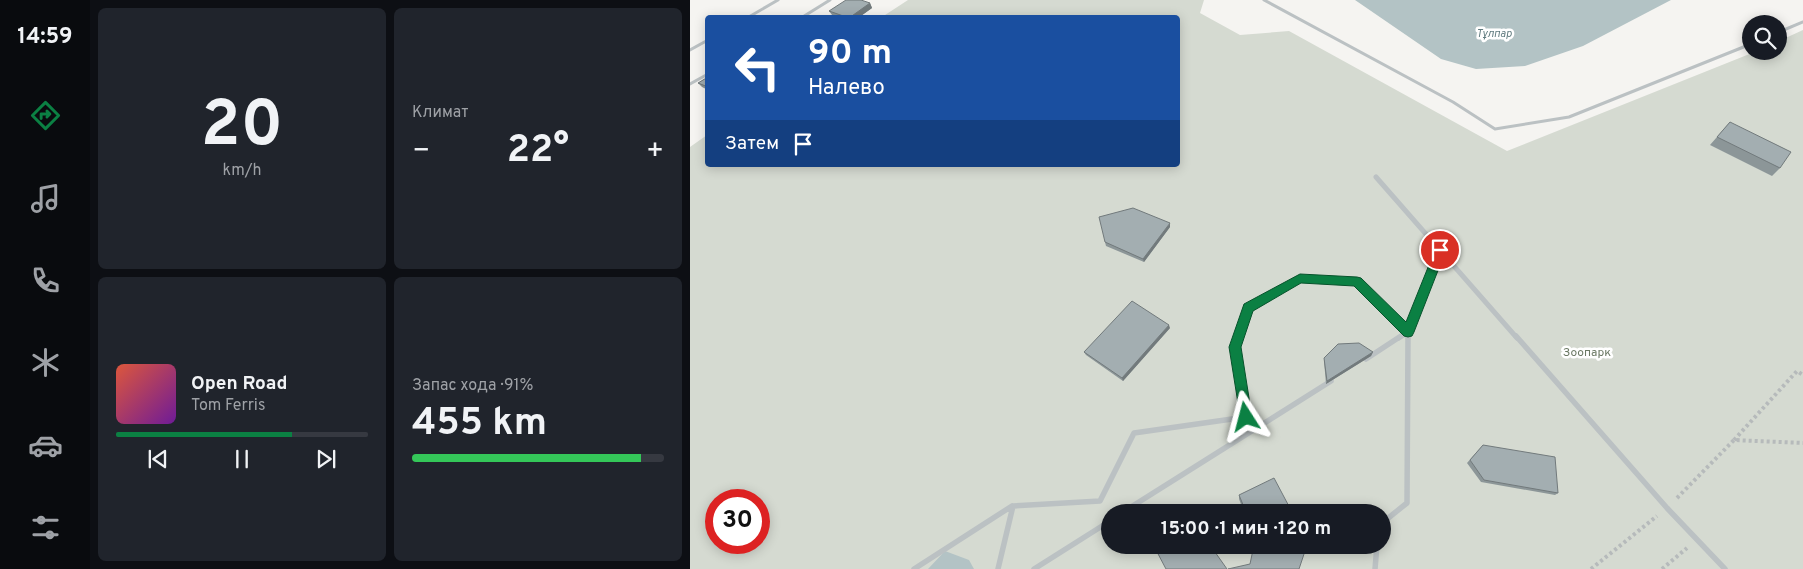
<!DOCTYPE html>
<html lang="ru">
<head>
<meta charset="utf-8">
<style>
  :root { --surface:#171b24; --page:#20242c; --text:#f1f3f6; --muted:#9ea1a6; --line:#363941; --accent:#0b8043 }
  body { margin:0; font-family:Overpass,sans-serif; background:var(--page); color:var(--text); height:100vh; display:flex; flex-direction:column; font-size:19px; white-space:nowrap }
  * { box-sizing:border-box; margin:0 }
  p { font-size:16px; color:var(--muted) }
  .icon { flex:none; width:28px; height:28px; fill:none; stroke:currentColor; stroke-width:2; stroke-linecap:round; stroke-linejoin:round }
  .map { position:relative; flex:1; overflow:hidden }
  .drawer { display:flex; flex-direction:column; gap:8px; padding:8px; background:#0d0f14; width:600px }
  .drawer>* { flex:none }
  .hud { position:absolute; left:15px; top:15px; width:475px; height:152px; border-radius:5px; box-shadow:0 2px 12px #0003; background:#1a4fa0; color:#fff; overflow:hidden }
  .controls { position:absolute; left:1052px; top:15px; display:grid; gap:10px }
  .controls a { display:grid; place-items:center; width:45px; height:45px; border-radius:50%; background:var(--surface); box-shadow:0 2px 12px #0003; font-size:25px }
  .speed { position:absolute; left:15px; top:489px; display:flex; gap:10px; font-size:25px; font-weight:700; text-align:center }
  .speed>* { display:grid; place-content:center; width:65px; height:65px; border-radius:50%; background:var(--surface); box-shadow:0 2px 12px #0003; line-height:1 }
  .speed .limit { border:8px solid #d22; background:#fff; color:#111 }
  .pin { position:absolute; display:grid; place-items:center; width:42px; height:42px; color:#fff; margin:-21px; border:2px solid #fff; border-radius:50%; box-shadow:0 1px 5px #0007 }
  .me { position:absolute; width:55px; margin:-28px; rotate:351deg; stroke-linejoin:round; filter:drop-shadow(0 0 4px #0008) }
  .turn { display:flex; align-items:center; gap:18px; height:105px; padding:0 20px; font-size:22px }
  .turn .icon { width:65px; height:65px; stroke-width:2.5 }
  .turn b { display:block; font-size:35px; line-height:42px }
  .then { display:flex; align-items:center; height:48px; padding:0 20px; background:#0003; gap:10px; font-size:19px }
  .big { font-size:38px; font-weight:700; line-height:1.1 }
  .drawer .card { flex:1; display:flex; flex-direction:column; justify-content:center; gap:8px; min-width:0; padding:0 18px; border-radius:8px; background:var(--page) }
  .drawer .dial { align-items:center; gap:0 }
  .dial b { font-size:65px; line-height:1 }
  .song { display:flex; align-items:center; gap:15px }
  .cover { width:60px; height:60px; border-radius:8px; background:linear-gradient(135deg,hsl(10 70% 55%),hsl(280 70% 35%)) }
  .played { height:5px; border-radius:2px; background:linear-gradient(90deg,var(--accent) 70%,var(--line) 70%) }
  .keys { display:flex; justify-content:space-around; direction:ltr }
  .heat { display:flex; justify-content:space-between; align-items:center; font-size:28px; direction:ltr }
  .charge { height:8px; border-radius:4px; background:linear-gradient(90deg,#34c759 91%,var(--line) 0) }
  .drawer .tiles { flex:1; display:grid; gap:8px; grid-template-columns:repeat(2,1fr) }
  .trip { position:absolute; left:411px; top:504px; width:290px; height:50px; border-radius:25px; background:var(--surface); box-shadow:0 2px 12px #0003; font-weight:700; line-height:50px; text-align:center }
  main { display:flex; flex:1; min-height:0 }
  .tab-bar { display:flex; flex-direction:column; width:90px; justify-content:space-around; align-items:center; background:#090b0e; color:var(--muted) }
  .tab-bar .icon { width:35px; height:35px }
  .tab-bar .current { color:var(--accent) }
  .tab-bar b { font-size:22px; color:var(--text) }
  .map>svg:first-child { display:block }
  .green { fill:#d5dad1; fill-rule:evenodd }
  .water { fill:#b3c3c5 }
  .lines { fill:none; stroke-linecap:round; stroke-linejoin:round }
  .path { stroke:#b6babb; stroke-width:4; stroke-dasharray:3 3; stroke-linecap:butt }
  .service { stroke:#bbc1c3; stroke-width:3 }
  .minor-far1 { stroke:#bbc1c3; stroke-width:5 }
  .minor { stroke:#bbc1c3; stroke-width:5.5 }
  .wall { fill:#8c9698 }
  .shaded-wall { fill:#727a7c }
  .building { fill:#a3aeb1; stroke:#727a7c }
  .route { fill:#0b8043; stroke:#07532c }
  .labels { text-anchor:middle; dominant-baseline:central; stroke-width:5; stroke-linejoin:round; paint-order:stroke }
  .far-water-label { font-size:11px; font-style:italic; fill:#607b7f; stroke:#fff }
  .park-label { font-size:12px; fill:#6b7964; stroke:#fff }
</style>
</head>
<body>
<main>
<nav class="tab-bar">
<b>14:59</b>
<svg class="icon current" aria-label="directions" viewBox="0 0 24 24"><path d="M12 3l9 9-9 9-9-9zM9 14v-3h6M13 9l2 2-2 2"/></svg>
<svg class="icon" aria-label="music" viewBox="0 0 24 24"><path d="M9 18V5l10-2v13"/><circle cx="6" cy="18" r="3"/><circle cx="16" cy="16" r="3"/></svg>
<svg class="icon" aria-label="phone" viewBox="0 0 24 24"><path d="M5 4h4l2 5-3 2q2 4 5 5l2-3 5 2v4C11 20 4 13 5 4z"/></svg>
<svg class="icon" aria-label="climate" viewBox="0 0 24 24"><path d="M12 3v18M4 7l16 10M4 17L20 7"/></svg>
<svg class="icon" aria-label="car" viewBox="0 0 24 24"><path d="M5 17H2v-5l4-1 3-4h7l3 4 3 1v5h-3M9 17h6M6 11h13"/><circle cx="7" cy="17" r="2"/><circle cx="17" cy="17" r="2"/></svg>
<svg class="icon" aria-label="filters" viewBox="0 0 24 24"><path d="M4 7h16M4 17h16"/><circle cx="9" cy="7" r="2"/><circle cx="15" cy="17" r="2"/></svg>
</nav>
<section class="drawer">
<div class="tiles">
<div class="card dial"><b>20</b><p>km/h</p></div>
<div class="card"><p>Климат</p>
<div class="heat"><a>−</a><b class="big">22°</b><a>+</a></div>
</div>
<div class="card">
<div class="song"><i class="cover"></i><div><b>Open Road</b><p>Tom Ferris</p></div></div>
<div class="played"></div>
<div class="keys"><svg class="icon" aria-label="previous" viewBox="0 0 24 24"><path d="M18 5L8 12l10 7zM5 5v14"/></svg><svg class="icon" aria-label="pause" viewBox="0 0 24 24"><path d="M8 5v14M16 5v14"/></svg><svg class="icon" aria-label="next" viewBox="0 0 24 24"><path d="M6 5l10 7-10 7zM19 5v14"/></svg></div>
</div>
<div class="card"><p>Запас хода · 91%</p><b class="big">455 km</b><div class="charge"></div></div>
</div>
</section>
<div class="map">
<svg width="1113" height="569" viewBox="0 0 1113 569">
  <rect width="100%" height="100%" fill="#f5f4f1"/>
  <path class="green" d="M218 0H514L510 13 550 35 599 31 817 151 1067 51H1089V41L1113 30V569H0V147L17 135 18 165H488V18L192 17ZM26 500H69V542H26ZM420 512H692V545H420Z"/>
  <path class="water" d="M665 0H981L893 46 835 66 786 69 751 59Z
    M255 551 279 560 284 569H238Z"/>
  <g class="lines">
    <path class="path" d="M1044 440 1107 371 1113 375
      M987 498 1044 440 1113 443
      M901 569 967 516
      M972 569 997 548"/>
    <path class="service" d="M574 0 763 102 805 129 879 117 1061 44
      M57 18 88 0
      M111 18 140 0
      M1089 32 1113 22
      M0 50 18 40
      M0 84 18 74"/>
    <path class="minor-far1" d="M686 177 827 338
      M548 338 558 308 610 278 667 282 718 332
      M709 338 718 332
      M718 338V332L750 250"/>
    <path class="minor" d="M826 336 977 508 1035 569
      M676 359 711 336
      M433 512 641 381
      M692 523 717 503 718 336
      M224 569 322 506
      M308 569 323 506 410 501 444 433 556 417 545 347 549 336
      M344 569 420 521
      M685 569 687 545"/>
  </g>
  <path class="wall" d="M180 3 182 8 168 18H148L142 15 139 11Z
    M18 77V90L12 87 8 83Z
    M1040 122 1090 168 1082 176 1020 145Z
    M480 227 454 262 416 246 415 242Z
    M480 328 433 381 396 355 394 352Z
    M683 352 681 356 636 384 634 361V358Z
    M793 445 868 493 865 495 791 482 777 463Z
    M549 495 602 512H554L549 499Z"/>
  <path class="shaded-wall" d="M180 3 182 8 168 18H159Z
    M480 223V227L454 262 453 259Z
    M479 325 480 328 433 381 432 378Z
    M683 352 681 356 636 384 637 381Z"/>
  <path class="building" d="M156 0H171L180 3 159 18 139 11Z
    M18 77V87L8 83Z
    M1040 122 1101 152 1090 168 1027 137Z
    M443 208 480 223 453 259 415 242 409 217Z
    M442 301 479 325 432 378 394 352Z
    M669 343 683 352 637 381 634 358 648 344Z
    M793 445 865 457 868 493 794 480 780 460Z
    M584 478 602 512H556L549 495Z
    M473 545H520L537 569H476L466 550Z
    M564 545H613L615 551 609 569H538L560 564Z"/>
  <path class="route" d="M750 246 756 250 724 332 722 336 718 337 714 336 664 286 611 283 563 311 551 347 562 417 560 422 556 423 551 422 539 347 554 304 610 274 667 277 671 278 716 322 745 250Z"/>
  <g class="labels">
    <g class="far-water-label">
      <text x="804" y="34">Тұлпар</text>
    </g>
    <g class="park-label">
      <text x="897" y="353">Зоопарк</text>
    </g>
  </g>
</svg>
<div class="controls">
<a><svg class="icon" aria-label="search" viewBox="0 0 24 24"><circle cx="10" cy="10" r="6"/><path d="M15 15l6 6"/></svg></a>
</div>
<div class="speed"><div class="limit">30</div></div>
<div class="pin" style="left:750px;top:250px;background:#d93025"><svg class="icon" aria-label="arrive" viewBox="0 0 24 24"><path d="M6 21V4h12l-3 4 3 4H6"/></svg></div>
<svg class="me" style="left:556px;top:417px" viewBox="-20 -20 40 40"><path d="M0-17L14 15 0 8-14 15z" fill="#0b8043" stroke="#fff" stroke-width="4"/></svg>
<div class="trip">15:00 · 1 мин · 120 m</div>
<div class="hud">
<div class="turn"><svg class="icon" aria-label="left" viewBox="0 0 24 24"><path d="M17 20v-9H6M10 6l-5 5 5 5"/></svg><div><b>90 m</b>Налево</div></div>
<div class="then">Затем<svg class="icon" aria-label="arrive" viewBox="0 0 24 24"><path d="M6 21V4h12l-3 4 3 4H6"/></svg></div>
</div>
</div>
</main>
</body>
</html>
